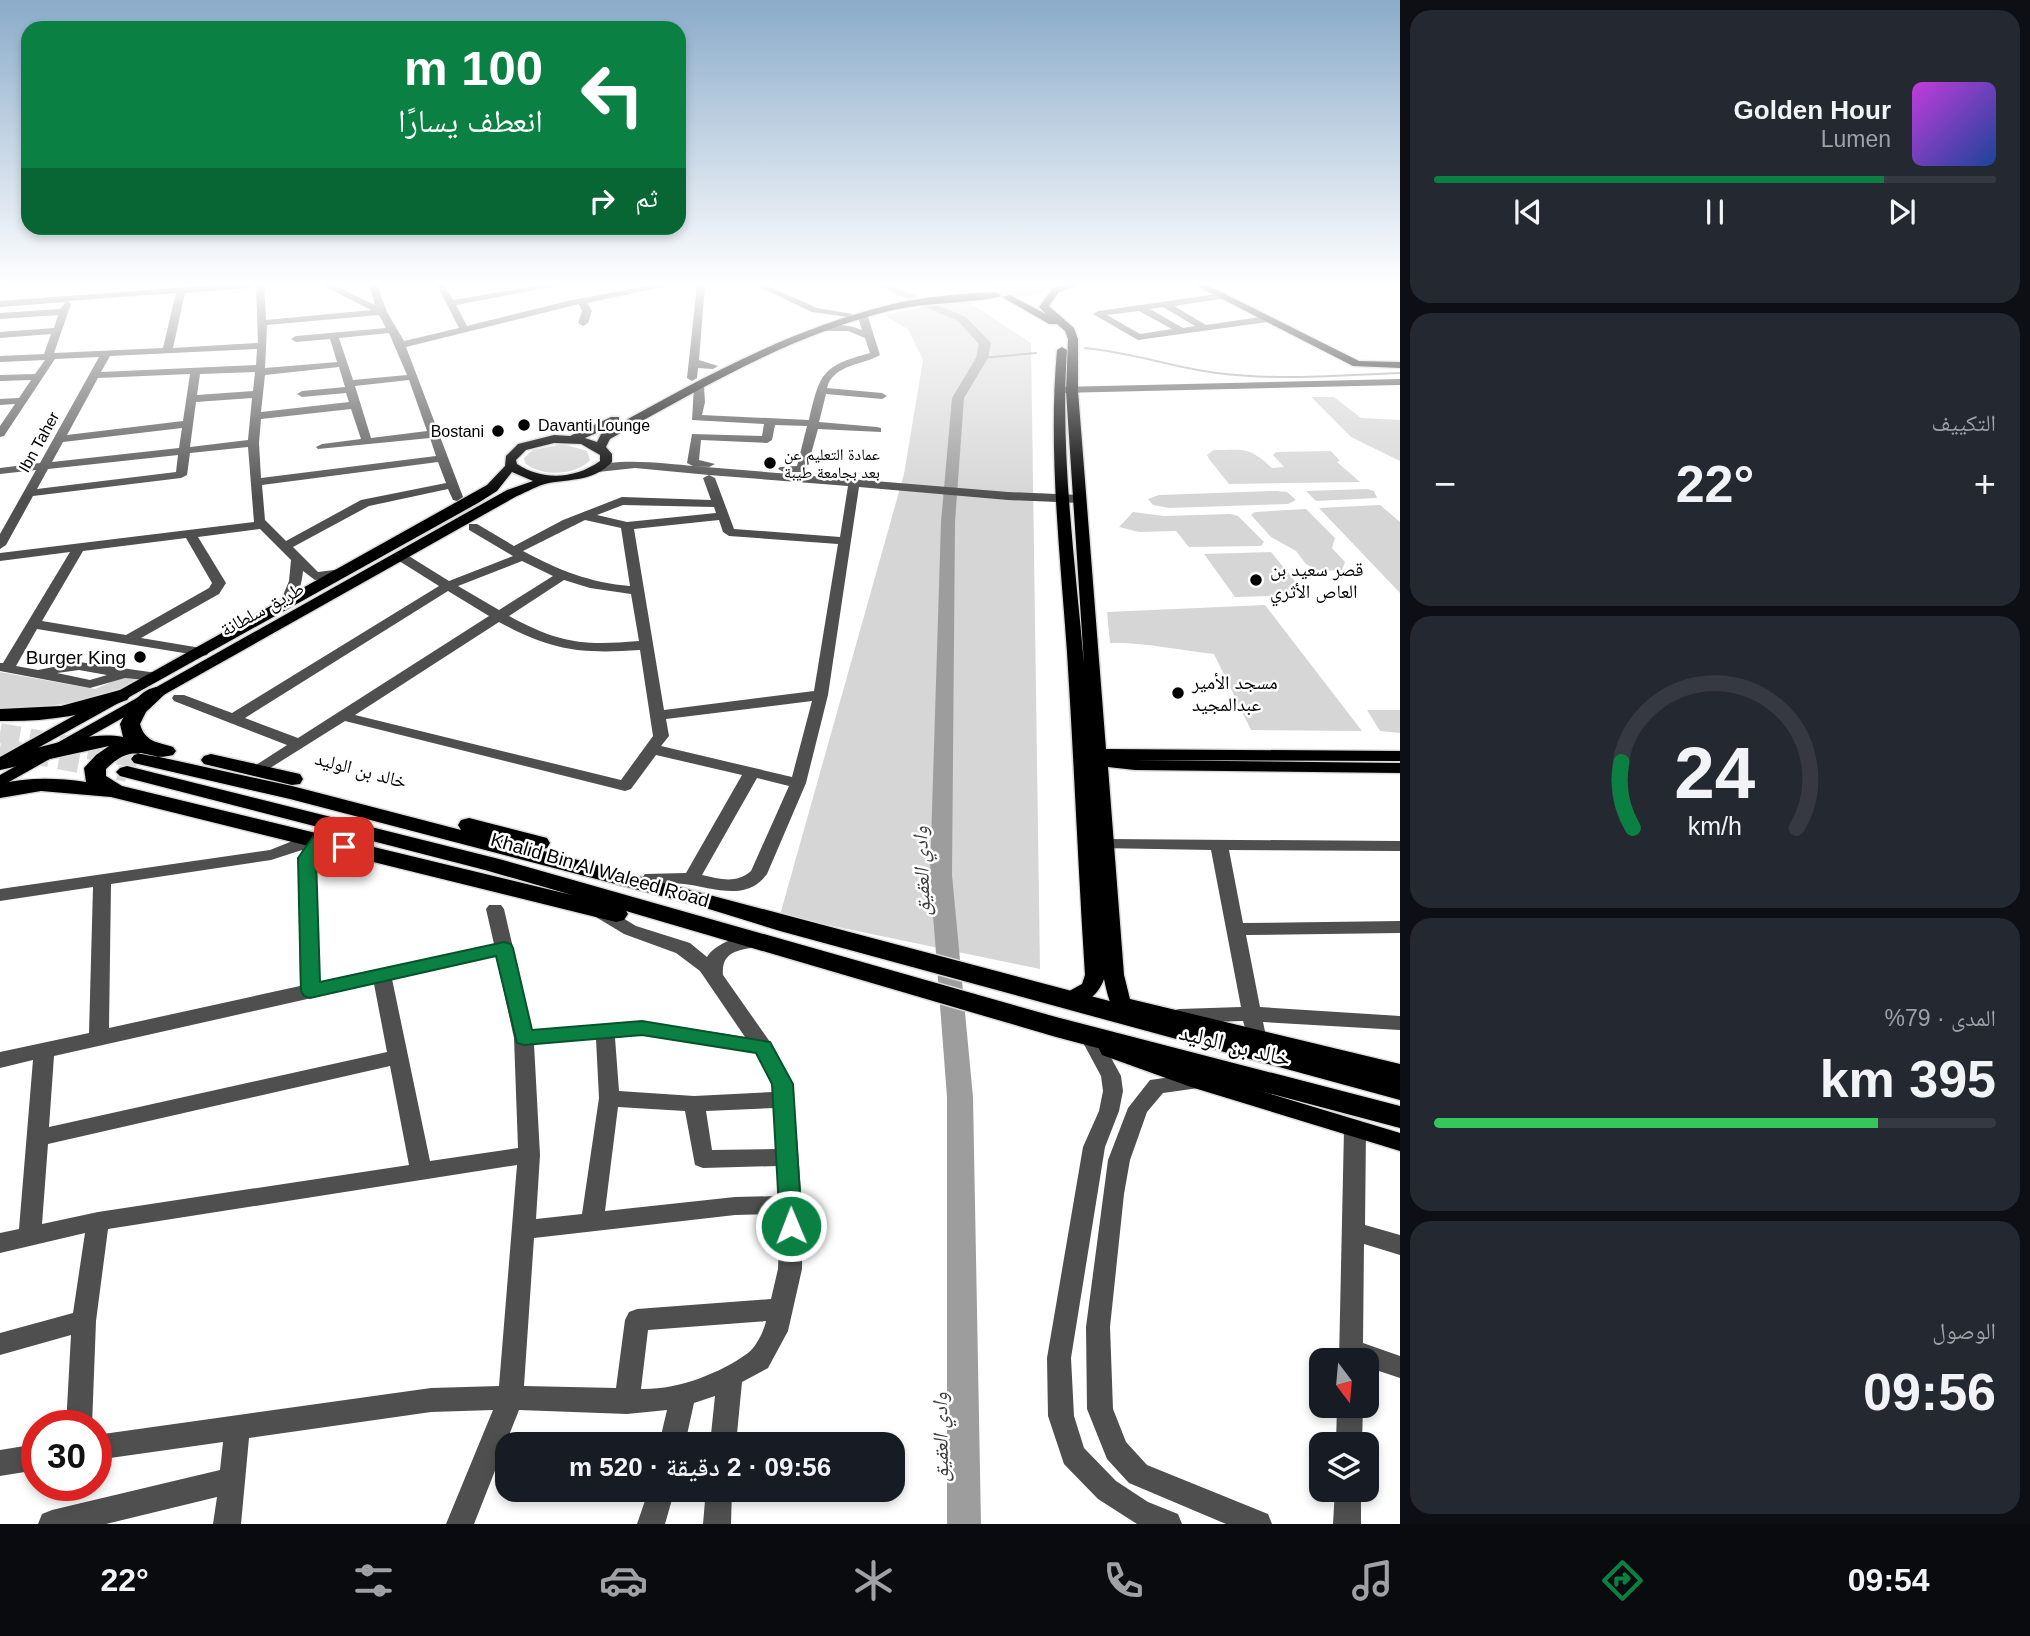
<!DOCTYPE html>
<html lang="ar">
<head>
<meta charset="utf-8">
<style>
  :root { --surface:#171b24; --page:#242831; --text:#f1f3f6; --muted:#9ea1a6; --line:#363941; --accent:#0b8043 }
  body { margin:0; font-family:Helvetica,"Noto Naskh Arabic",sans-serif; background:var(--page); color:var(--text); direction:rtl; height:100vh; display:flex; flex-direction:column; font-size:26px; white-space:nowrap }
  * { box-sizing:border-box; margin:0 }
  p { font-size:23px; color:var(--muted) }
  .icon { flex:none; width:38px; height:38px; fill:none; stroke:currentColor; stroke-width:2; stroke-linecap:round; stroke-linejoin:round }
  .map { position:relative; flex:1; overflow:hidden; direction:ltr }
  .details { display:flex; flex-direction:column; gap:10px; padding:10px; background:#0d0f14; width:630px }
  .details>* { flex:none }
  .hud { position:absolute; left:21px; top:21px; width:665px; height:214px; border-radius:21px; box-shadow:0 4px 10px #0003; direction:rtl; background:#0b8043; color:#fff; overflow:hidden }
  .needle { width:46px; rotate:164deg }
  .tools { position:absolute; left:1309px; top:1348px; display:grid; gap:14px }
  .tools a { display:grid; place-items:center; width:70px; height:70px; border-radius:14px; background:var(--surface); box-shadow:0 4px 10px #0003; font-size:35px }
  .speed { position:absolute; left:21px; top:1410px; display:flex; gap:14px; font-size:35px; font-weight:700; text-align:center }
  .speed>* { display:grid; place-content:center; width:91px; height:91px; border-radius:50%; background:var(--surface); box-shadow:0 4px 10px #0003; line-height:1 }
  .speed .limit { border:10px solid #d22; background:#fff; color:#111 }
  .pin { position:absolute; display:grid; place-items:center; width:60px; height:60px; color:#fff; margin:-30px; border-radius:14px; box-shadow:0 4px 10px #0006 }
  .me { position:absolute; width:77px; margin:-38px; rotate:359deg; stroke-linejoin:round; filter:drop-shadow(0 0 5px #0008) }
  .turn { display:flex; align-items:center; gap:24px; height:147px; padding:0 28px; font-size:32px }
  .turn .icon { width:91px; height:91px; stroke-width:2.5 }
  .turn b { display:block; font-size:49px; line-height:60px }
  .then { display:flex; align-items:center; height:66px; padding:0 28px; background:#0003; gap:14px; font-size:26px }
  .big { font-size:52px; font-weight:600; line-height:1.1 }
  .details .card { flex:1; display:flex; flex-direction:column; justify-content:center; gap:10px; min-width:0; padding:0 24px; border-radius:21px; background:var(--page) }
  .details .dial { align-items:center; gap:0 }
  .dial svg { height:182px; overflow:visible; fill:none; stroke:var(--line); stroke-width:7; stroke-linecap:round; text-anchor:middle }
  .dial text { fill:var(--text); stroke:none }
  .song { display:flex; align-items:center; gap:21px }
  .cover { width:84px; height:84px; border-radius:10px; background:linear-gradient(135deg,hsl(290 70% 55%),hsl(220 70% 35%)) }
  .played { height:7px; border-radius:4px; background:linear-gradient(90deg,var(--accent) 80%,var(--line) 80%) }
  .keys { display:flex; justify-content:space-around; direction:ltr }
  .heat { display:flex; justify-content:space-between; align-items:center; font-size:38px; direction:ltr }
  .charge { height:10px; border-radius:5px; background:linear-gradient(90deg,#34c759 79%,var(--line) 0) }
  .trip { position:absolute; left:495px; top:1432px; width:410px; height:70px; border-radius:21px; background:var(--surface); box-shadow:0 4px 10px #0003; font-weight:600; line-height:70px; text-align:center; direction:rtl }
  .tab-bar { display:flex; height:112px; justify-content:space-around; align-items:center; background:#090b0e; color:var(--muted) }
  .tab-bar .icon { width:49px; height:49px }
  .tab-bar .current { color:var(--accent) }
  .tab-bar b { font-size:32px; color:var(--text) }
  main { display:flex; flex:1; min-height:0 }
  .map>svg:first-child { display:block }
  .green { fill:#d6d6d6 }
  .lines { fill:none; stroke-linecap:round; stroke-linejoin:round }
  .stream { stroke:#9d9d9d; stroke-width:2 }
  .river { fill:#9d9d9d; fill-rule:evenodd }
  .highway-tunnel { stroke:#d9d9d9; stroke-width:20; stroke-dasharray:20 10; stroke-linecap:butt }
  .major-casing { stroke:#dbdbdb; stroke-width:3 }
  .highway-casing { stroke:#dbdbdb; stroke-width:3 }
  .minor { fill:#4f4f4f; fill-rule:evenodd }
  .major { fill:#000; fill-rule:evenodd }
  .highway { fill:#000; fill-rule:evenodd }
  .route { fill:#0b8043; stroke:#07532c; stroke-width:2 }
  .poi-dot { fill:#000; stroke:#fff; stroke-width:2.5 }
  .labels { text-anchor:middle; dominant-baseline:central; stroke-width:5; stroke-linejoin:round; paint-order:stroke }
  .far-poi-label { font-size:16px; fill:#000; stroke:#fff; text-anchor:start }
  .far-street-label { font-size:16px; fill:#000; stroke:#fff }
  .poi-label { font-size:19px; fill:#000; stroke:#fff; text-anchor:start }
  .street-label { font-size:19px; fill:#000; stroke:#fff }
  .water-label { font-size:21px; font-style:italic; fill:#3e3e3e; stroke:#fff }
  .near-street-label { font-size:23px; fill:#000; stroke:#fff }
</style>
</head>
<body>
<main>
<section class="details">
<div class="card">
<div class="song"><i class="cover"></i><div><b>Golden Hour</b><p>Lumen</p></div></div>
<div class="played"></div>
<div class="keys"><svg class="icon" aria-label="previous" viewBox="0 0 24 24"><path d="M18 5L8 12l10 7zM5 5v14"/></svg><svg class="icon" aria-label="pause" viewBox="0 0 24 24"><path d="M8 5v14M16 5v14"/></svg><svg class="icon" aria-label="next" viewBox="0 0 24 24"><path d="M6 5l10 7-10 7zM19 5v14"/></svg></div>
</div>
<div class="card"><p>التكييف</p>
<div class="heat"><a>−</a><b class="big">22°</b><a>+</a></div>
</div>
<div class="card dial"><svg viewBox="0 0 100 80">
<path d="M14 69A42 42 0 1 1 86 69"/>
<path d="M14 69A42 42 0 0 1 9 40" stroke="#0b8043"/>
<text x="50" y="56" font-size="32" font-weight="700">24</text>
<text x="50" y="72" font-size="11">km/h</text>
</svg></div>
<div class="card"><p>المدى · 79%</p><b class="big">395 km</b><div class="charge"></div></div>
<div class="card"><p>الوصول</p><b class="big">09:56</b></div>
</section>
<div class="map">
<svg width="1400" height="1524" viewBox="0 0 1400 1524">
  <rect width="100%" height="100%" fill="#fff"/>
  <path class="green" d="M987 285H1047L1049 288C1034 301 1000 299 987 285Z
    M964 299 1031 343 1040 969 780 915 904 474 923 360 908 329 883 315Z
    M1311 397H1334L1361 418 1400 420V461L1351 437Z
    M563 444 587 451 590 460C576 476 541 477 525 463L524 458 533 450Z
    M1214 450C1245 450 1248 446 1272 468L1284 467 1273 455 1276 452 1331 451 1340 461 1337 462 1360 482 1229 484 1209 459 1207 455Z
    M1367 489 1374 491 1377 498 1316 501 1306 491Z
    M1275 491 1287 492 1296 500 1288 504 1169 508 1153 505 1148 499 1159 495Z
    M1380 505 1400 522V593L1319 508Z
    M1306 509 1335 538 1332 548 1345 562 1342 570 1319 571 1306 564 1296 551 1271 537 1251 515 1255 512Z
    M1133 512 1164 516 1230 514 1238 516 1264 542 1261 546 1189 547 1176 531 1139 532 1119 527Z
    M1271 552 1306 595 1235 597 1204 554Z
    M1265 605 1362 731 1251 730 1214 654C1179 650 1144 642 1110 643L1107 612Z
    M0 672 95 689 125 676 144 678C98 701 51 708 0 710Z
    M1367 710H1400V733L1380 731Z"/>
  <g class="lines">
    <path class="stream" d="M1085 348C1130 352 1172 367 1217 373 1278 381 1339 375 1400 373
      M982 358 1036 353"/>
    <path class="river" d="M876 285H890L966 317 991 343 988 358 964 398 955 522 952 875 973 1097 981 1524H947V1097L930 875 941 522 952 398 976 358 979 344 958 321Z"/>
    <path class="highway-tunnel" d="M0 733 141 759
      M0 748 127 772"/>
    <defs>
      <path id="major" d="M1063 285H1079L1059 292 1049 306 1074 328 1078 339V391L1106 749 1400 751V761L1133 760 1400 763V773L1135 770 1108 767 1124 975 1130 999 1400 1064V1082L1145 1018 1142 1024C1115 1032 1108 998 1104 979 1099 995 1080 1011 1062 1005L1059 1000 1062 995 1082 984 1085 975C1078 867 1074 760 1067 652 1060 552 1048 450 1057 350L1062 347 1067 350C1060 454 1075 560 1084 664L1066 391 1068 339 1065 331 1057 324H1049L1002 297 1010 295 1046 314 1039 307 1053 288Z
        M1195 285H1207L1359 361 1400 362V368L1353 366Z
        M996 292 1001 295 999 297C964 304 928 302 893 310 792 334 700 389 610 439L606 447 612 454V462C594 481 572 479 549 483 538 485 527 492 517 496L0 787V775L507 490 533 481 512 472 497 491 478 503 0 769V757L487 485 505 466 506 456 518 444 554 435 570 436 611 417H619V423L585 438 597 442 601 434C693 383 786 330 889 305 924 296 960 294 996 292ZM554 443 581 444 600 455V461C575 479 543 481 517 464L516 460 526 450Z
        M1110 1041 1205 1074 1400 1133V1151L1191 1087 1102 1055 1099 1049 1102 1043Z"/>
      <path id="highway" d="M156 687 166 693 146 712 140 724C145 742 157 742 173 747L176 751 173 755C144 763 136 739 106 769V776L122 786 572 895 485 870 120 776 116 772 120 768 127 766 499 859 1056 1017 1400 1106V1128L1056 1037 626 911 628 914 624 920 616 922 111 797 41 791 0 798V784C29 777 56 778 86 782L84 768 96 755 109 746 0 770V758C36 749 88 730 123 737L120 724C128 709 138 691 156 687Z
        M120 690 130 696 127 700C85 716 44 722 0 721V709L61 706Z
        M141 753 292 786 461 830 458 825 461 820 469 818 547 838 550 843 547 848 540 850 1400 1078V1100L780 931 696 905 290 799 134 763 131 759 134 755Z
        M211 754 300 774 303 779 300 784 292 785 204 764 201 760 204 756Z"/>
    </defs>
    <use href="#major" class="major-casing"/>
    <use href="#highway" class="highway-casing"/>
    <path class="minor" d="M0 285H7L0 288Z
      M215 285H253L249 288 185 293 173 348 258 343 256 285H264L266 320 371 310 322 285H333L375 305 369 285H377L387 312 404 341 459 328 437 285H445L453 300 541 285H561L456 305 467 326 572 300 653 285H671L587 303 592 311 588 323 583 326 578 323 582 311 579 304 406 347 463 497 457 501 453 500 448 489 369 506 293 547 318 572 342 569 348 573 347 576 315 580 303 571C302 583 297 604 286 609L281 608 279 605 289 581 291 560 260 529 198 537 226 583 219 594 141 638 207 649 209 652 207 655 202 656 37 629 16 666 38 670 79 662 157 673 164 677 157 681 125 678 90 688 0 671V663H3L70 552 0 561V553L254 522 248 447 190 453 187 475 181 478 33 496 6 545 0 549V534L36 470 0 474V468L40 463 99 357 55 359 4 436 0 437V426L15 404 0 405V399L19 398 31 380 0 381V375L35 374 45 360 0 362V356L44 354 51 334 0 338V332L54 328 58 315 0 319V313L60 309 66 302 0 307V301ZM176 293 163 348 54 353 71 304 68 301ZM379 315 386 328 296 336 291 339 296 342 330 339 337 362 265 368 267 325ZM389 333 407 375 353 380 339 338ZM257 349 256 365 101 372 110 356ZM339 367 345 387 302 391 297 394 302 397 346 393 349 402 261 412 265 375ZM255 372 253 391 197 395 200 374ZM190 374 183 421 67 435 98 378ZM409 380 427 431 371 438 355 386ZM252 398 248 440 190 447 196 402ZM351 409 361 439 322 444 316 447 318 449 430 438 436 456 261 478 259 443 261 419ZM182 428 179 448 52 462 63 442ZM178 455 176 472 37 489 48 469ZM438 462 446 483 361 500 286 541 265 520 262 485ZM186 538 212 583 209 588 126 635 42 621 83 551ZM79 670 107 675 90 680 57 673Z
      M697 285H705L699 360 718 366 713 369 698 368 697 378 692 381 687 378Z
      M755 285H766L817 308 853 314 848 317 812 312Z
      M1224 293 1227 294V298L1174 306 1206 325 1267 316 1272 319 1267 322 1138 340 1093 314 1098 311ZM1163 307 1195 326 1183 328 1150 309ZM1139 311 1172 329 1140 334 1107 315Z
      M863 314 868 317 880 355C864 365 833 364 827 388L882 393 887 396 882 399 826 394 819 422 877 427 881 428V432L818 429 806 472H784L778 469 780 467 797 466 807 426 775 425 772 440 767 443 701 440 699 460 715 464 709 467 693 466 1008 492 1080 495 1086 499 1080 503 1008 500 859 487 828 695 806 783 767 874C746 903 712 887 684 884 671 882 657 885 645 882L642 878 645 874 686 873 742 775 656 755 631 789 625 791 345 721 259 775 251 770 253 767 287 745 174 701 172 698 174 695H184L232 713 439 586 396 559V553H404L449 581 513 556 469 530V524H477L514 546 563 520 622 497 711 500 703 478 709 475 635 468 598 472 592 469C611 456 670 464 693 466L687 463 692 434 762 436 764 424 692 420 694 386 699 383 704 386 705 402 702 415 809 420C820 374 821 366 870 353L865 338 848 331H825L820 328C832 322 850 325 862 330L858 317ZM709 475 848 486 840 537 734 529 715 478ZM623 505 714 507 716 513 627 522 597 515ZM585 520 621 528 630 586C591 583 558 570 523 551ZM719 520 723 532 729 536 838 544 814 691 664 710 634 529ZM522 561 553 576 499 610 458 586ZM564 580 590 588 631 594 639 641C582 646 559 643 509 616ZM448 591 489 616 298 738 245 718ZM499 622C552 651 581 654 640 650L653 736 621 780 355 715ZM812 701 792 777 661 746 669 736 666 719ZM757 778 789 786 751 871C736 884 720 879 702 875Z
      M1400 379V385L1059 393 1054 390 1059 387Z
      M310 834 325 837 327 841 318 852 316 865 319 982 494 944 486 909 489 905H501L504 909 532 1030 642 1021 745 1037 700 971 676 953 624 934 591 914 588 910 591 906H603L636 926 690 943 707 957C716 942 746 932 762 937L764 941 762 945C741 951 721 949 723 975L770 1042 793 1084 802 1205V1269L788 1331 768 1368 742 1382 736 1444H710L715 1396 694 1403 685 1444H659L667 1410 627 1414 519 1410 474 1524H446L493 1410 431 1412 249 1438 241 1524H213L217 1497 106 1524H38L42 1514 52 1510 220 1470 223 1442 96 1460V1435L431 1388 499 1386 517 1165 108 1229 96 1321 92 1426H66L71 1335 0 1355V1333L73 1313 85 1233 0 1253V1233L19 1229 33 1060 0 1068V1052L89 1033 93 887 0 901V889L270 850ZM302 850 298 865 300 986 109 1028 111 884 271 860ZM496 956 514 1038 518 1148 430 1161 392 979ZM374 984 387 1052 49 1127 54 1056ZM642 1035 756 1053 773 1084V1092L694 1096 619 1091 615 1038ZM596 1039 599 1098 582 1214 536 1219 540 1155 534 1044ZM390 1066 409 1165 98 1212 42 1224 48 1144ZM618 1107 685 1111 695 1165 703 1168 778 1166 779 1196 735 1197 605 1211ZM774 1108 777 1149 712 1150 706 1111ZM780 1214 778 1269 771 1299 637 1309 629 1312 625 1320 616 1388 524 1386 534 1238 735 1215ZM766 1321C764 1331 756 1347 748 1353 719 1374 677 1390 641 1389L648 1330Z
      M1105 839 1400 841V851L1229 850 1243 923 1400 921V933L1246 935 1260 1007 1400 1016V1030L1263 1022 1266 1036 1263 1041 1256 1043 1249 1041 1243 1021 1179 1023 1172 1021 1169 1016 1172 1011 1179 1009 1241 1007 1211 850 1099 848 1097 844 1099 840Z
      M1089 1028 1096 1030 1121 1076 1123 1091 1119 1111 1105 1147 1071 1358 1074 1416 1084 1448 1116 1481 1148 1502 1178 1514 1182 1524H1137L1098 1499 1064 1464 1048 1416 1047 1358 1083 1147 1099 1111 1103 1091 1101 1076 1079 1035 1082 1030Z
      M1199 1073 1206 1075 1209 1081 1206 1087 1163 1093 1147 1112 1130 1160 1124 1194 1110 1327 1113 1409 1126 1442 1147 1465 1268 1514 1272 1524H1226L1129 1483 1107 1459 1087 1409 1086 1327 1108 1160 1128 1108 1150 1080Z
      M1355 1121 1362 1123 1366 1129 1365 1225 1400 1235V1255L1364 1244 1363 1343 1400 1356V1378L1367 1367V1360H1339L1344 1129 1348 1123Z
      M1337 1405H1363L1362 1444H1336Z
      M37 1444V1470L0 1476V1450Z
      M649 1489H675L665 1524H637Z
      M706 1489H732L731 1524H703Z
      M1335 1489H1361V1524H1333Z"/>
    <use href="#major" class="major"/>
    <use href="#highway" class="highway"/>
  </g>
  <linearGradient id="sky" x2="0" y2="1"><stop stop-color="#8aabca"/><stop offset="0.57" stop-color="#fff"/><stop offset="1" stop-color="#fff" stop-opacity="0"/></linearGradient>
  <rect width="1400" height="498" fill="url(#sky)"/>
  <path class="route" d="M319 836 350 843 352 847 344 853 323 848 316 858 320 982 504 942 511 944 513 948 532 1030 642 1021 770 1042 793 1084 802 1226 799 1233 791 1236 783 1233 780 1226 772 1084 756 1053 642 1035 524 1045 517 1043 496 956 310 998 304 996 301 991 298 858 313 837Z"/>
  <g class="poi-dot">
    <circle cx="524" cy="425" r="7"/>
    <circle cx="498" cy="431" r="7"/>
    <circle cx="770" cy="463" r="7"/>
    <circle cx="1256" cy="580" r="7"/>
    <circle cx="140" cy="657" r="7"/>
    <circle cx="1178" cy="693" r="7"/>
  </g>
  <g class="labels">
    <g class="far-poi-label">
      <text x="538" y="425">Davanti Lounge</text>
      <text x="484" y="431" text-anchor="end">Bostani</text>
      <text x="784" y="454">عمادة التعليم عن<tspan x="784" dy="18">بعد بجامعة طيبة</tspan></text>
    </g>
    <g class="far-street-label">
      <text transform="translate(39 442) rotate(-61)">Ibn Taher</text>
    </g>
    <g class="poi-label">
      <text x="1270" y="569">قصر سعيد بن<tspan x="1270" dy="22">العاص الأثري</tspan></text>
      <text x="126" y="657" text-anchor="end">Burger King</text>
      <text x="1192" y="682">مسجد الأمير<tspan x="1192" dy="22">عبدالمجيد</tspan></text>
    </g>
    <g class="street-label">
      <text transform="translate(262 609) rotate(-29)">طريق سلطانة</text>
      <text transform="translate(361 770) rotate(15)">خالد بن الوليد</text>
      <text transform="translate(600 870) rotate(16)">Khalid Bin Al Waleed Road</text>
    </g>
    <g class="water-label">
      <text transform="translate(921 871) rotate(-92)">وادي العقيق</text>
      <text transform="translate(940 1437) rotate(-91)">وادي العقيق</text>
    </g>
    <g class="near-street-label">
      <text transform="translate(1235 1045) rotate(14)">خالد بن الوليد</text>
    </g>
  </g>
</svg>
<div class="tools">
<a><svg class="needle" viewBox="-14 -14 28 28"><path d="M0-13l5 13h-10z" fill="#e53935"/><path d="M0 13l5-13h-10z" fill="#9ea1a6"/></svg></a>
<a><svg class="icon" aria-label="layers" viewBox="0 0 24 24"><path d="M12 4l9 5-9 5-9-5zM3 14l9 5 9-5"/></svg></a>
</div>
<div class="speed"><div class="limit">30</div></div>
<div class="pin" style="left:344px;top:847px;background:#d93025"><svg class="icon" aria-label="arrive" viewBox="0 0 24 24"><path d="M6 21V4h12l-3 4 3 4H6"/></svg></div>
<svg class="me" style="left:791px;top:1226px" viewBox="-20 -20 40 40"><circle r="17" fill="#0b8043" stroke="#fff" stroke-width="3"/><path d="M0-11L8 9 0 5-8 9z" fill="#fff"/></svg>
<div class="trip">09:56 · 2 دقيقة · 520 m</div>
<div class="hud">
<div class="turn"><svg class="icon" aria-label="left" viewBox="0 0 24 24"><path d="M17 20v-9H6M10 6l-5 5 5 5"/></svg><div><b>100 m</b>انعطف يسارًا</div></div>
<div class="then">ثم<svg class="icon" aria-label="right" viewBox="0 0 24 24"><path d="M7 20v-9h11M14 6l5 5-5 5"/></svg></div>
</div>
</div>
</main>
<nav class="tab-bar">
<b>09:54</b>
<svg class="icon current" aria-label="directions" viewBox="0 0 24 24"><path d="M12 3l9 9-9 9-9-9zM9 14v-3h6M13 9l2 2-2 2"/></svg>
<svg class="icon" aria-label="music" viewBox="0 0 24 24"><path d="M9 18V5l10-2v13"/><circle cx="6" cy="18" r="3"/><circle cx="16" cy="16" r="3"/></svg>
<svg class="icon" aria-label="phone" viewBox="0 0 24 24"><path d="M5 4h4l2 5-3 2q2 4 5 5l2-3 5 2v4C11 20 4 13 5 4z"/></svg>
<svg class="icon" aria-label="climate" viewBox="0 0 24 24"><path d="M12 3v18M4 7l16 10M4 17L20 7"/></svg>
<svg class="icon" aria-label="car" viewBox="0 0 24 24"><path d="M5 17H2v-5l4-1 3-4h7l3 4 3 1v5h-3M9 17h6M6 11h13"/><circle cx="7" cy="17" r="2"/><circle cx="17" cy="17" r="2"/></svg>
<svg class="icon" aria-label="filters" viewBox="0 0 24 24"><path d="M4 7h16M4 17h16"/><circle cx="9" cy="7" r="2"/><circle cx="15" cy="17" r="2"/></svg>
<b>22°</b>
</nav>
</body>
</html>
